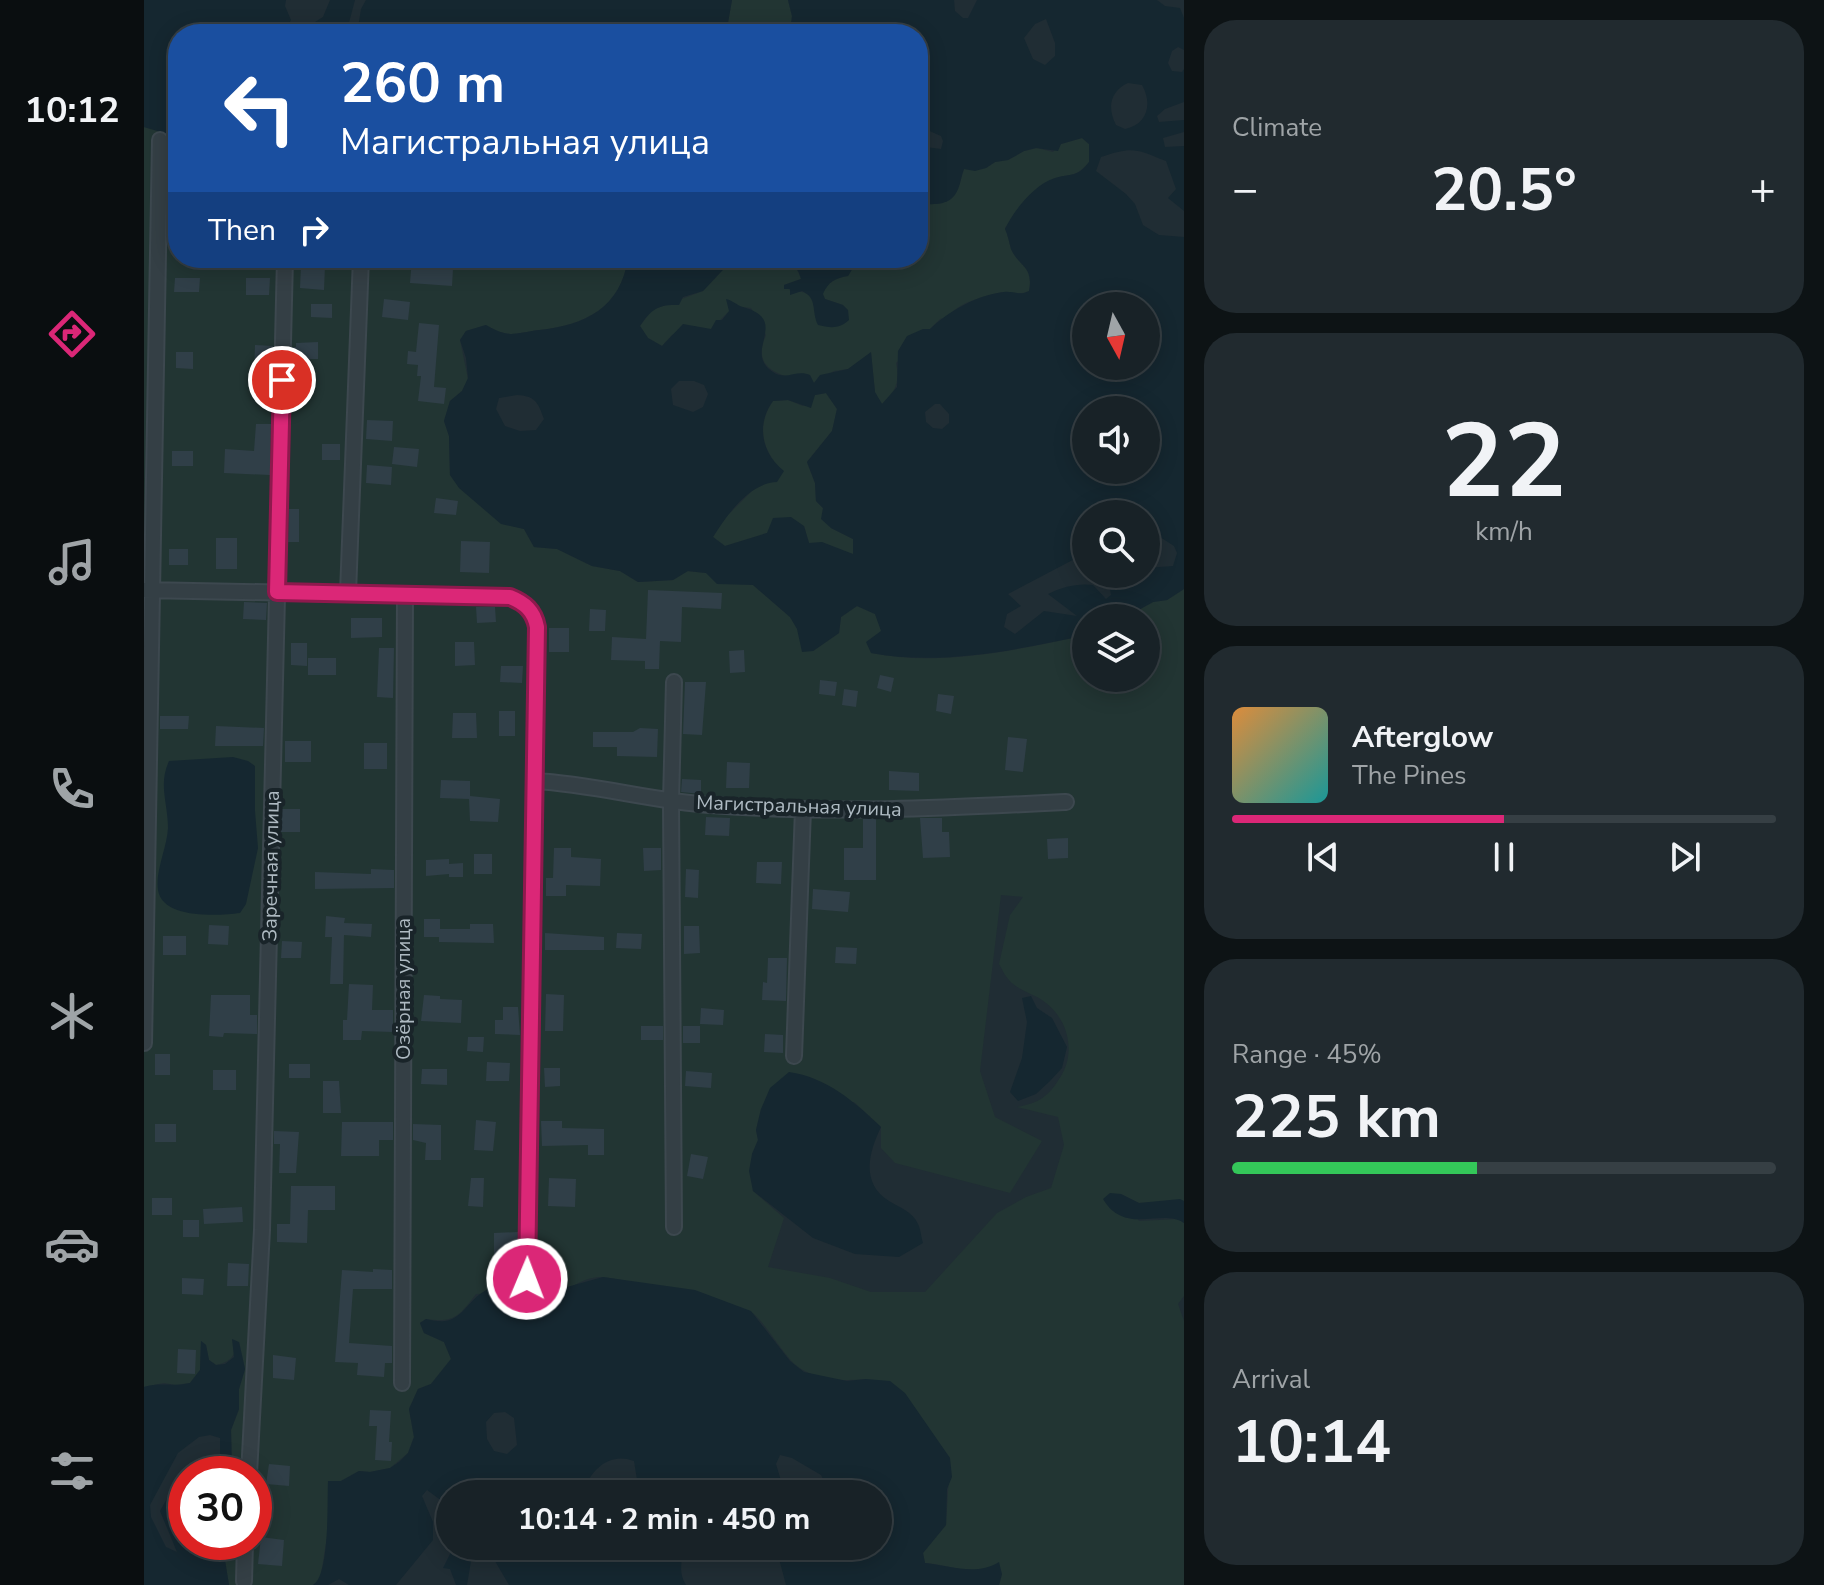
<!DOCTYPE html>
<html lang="en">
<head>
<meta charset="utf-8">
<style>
  :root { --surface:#182227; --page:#212a2f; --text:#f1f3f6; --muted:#9fa4a7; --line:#363f44; --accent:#db2777 }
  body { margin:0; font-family:"Nunito Sans",sans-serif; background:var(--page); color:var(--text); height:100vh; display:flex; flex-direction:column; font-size:30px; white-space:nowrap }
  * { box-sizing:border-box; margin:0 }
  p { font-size:26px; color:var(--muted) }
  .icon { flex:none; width:44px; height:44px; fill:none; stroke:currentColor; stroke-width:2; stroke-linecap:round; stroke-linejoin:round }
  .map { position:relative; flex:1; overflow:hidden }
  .side { display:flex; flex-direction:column; gap:20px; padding:20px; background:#0d1315; width:640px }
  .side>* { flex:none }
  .banner { position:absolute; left:24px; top:24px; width:760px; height:244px; border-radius:32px; box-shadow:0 4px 20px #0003,0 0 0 2px var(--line); background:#1a4fa0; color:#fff; overflow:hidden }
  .needle { width:52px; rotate:172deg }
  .buttons { position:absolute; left:928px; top:292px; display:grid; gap:16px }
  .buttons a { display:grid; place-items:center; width:88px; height:88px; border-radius:50%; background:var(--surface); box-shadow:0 4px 20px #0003,0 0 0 2px var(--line); font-size:40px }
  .speed { position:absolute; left:24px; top:1456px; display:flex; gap:16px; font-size:40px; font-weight:700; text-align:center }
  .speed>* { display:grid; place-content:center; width:104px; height:104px; border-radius:50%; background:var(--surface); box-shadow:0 4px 20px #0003,0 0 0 2px var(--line); line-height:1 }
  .speed .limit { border:12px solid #d22; background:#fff; color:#111 }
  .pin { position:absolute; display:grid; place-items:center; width:68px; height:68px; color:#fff; margin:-34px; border:4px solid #fff; border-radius:50%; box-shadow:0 2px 8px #0007 }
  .me { position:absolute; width:88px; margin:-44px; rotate:1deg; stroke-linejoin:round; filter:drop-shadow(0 0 6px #0008) }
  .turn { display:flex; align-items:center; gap:28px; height:168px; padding:0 40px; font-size:36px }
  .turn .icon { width:104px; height:104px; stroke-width:2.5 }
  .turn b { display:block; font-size:56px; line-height:68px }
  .then { display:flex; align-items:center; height:76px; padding:0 40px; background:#0003; gap:16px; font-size:30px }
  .big { font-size:60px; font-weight:700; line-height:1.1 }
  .side .tile { flex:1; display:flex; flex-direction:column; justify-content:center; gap:12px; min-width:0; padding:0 28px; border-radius:32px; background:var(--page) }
  .side .dial { align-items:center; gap:0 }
  .dial b { font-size:104px; line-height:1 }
  .song { display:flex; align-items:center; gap:24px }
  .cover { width:96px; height:96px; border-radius:12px; background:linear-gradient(135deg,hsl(30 70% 55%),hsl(180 70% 35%)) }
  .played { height:8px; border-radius:4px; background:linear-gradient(90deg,var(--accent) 50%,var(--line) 50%) }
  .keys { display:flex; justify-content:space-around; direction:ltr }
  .heat { display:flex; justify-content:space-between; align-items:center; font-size:44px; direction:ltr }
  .charge { height:12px; border-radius:6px; background:linear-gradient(90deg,#34c759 45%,var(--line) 0) }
  .trip { position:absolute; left:292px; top:1480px; width:456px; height:80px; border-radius:40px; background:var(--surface); box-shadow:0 4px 20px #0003,0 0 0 2px var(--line); font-weight:700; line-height:80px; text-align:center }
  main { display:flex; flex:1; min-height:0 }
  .tabs { display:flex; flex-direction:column; width:144px; justify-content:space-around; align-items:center; background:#0a0e10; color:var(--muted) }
  .tabs .icon { width:56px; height:56px }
  .tabs .active { color:var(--accent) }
  .tabs b { font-size:36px; color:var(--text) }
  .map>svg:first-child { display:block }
  .green { fill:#223533; fill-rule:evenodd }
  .water { fill:#152730; fill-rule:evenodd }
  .building { fill:#303f48 }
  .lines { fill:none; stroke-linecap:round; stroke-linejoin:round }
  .minor-casing { stroke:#3d484f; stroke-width:18 }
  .minor { stroke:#343f45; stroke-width:14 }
  .route-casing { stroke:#8e194d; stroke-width:20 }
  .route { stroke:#db2777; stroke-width:14 }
  .labels { text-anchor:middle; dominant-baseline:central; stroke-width:8; stroke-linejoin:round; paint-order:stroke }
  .street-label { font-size:20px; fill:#aebac2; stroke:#192429 }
</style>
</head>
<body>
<main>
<nav class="tabs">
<b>10:12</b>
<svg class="icon active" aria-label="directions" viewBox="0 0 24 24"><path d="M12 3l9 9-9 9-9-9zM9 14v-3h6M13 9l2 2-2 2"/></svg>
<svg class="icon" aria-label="music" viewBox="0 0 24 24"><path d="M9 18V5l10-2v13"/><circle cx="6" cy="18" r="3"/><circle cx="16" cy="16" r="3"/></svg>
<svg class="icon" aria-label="phone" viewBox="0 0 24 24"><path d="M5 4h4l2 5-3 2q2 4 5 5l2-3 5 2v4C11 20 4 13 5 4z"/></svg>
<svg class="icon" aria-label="climate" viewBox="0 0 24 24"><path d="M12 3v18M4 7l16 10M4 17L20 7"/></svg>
<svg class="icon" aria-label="car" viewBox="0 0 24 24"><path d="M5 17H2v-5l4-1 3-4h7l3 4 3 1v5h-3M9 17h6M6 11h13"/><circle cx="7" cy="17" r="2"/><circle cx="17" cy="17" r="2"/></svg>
<svg class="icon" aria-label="filters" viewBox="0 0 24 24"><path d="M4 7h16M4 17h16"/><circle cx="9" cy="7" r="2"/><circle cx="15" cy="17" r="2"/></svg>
</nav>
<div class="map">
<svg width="1040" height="1585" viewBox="0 0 1040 1585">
  <rect width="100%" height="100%" fill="#202d34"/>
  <path class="green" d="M588 0H644L648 16 646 34H582Z
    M0 127 34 137V258H484C477 308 441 325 395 330 370 333 366 339 342 325L322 331 316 340 324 379 318 391 306 401 300 421 305 436 306 475 316 488 357 523 380 529 390 547 413 549 448 566 476 571 494 582 529 580 543 571 562 573 609 585 646 617 669 651 695 633 697 617 713 606 731 614 738 631 727 653C797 667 874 650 942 635V678H1002V618H980L1009 602 1023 600 1040 589V1201L995 1203 977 1194 995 1221 1034 1219 1040 1223V1296L1034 1304 1040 1321V1585H855L858 1574C845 1570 836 1572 823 1570 809 1568 796 1564 781 1563L779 1553 802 1525 806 1458 790 1439 722 1379C695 1382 662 1380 644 1357 632 1343 623 1326 610 1314 601 1307 470 1276 455 1277 433 1279 420 1294 400 1301L382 1292 332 1294C315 1316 311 1323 282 1319L276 1323 280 1333 300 1342 307 1359 287 1384 274 1389 265 1409 270 1437 264 1453 246 1468 226 1472 215 1471 197 1481 184 1530 176 1581 169 1585H85L78 1542H110V1474H88L87 1430 95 1409V1389L101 1369 95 1342C90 1356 87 1362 72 1365L65 1360 62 1345 57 1341 56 1370 46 1383 31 1385 20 1383 0 1387ZM857 895 879 897 866 915 855 964C858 969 861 976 865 980 874 991 892 994 902 1003 924 1020 932 1052 917 1076 905 1096 896 1103 873 1107L914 1117 920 1145 907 1188 882 1197 853 1213 781 1292H727L686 1278 624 1267 640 1218 609 1191 608 1154 614 1140 612 1130 617 1109 710 1102 737 1127V1148L751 1163 866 1193 898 1141 851 1117 836 1071Z
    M938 138 945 144V162C930 181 923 171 906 181 886 192 874 211 861 228 864 235 865 242 867 249 875 267 890 266 885 291 875 296 866 290 854 293 841 296 822 301 812 309 805 314 804 317 796 319L752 363C756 381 752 392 738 404L731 393 727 353 704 369 690 371 670 383C643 377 605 373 622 335L607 308C585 304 582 316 567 329L559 330 551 326 528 335 518 346 504 338 496 326 508 310 559 291 590 258C612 258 650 251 657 279L640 285 647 291C658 292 664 291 670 302L699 305 681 299 678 294C684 282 691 278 704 276L715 258H774V204L814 189 820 169 842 168 851 162 864 160 880 151 893 148 909 152 917 144Z
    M682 393 693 409 688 431 663 462 671 483 672 501 679 508 687 528 709 539V554L665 543 660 526 623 533 581 546 569 537 581 518 608 491 639 471C618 452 612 425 629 401L644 400 659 406 671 395Z"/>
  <path class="water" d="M0 0H142L141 6 147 20 139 34H34V137L0 127Z
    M186 0H211L202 34H156L158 30 179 17Z
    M222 0H588L582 34H213L217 9Z
    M644 0H810L811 11 819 18H824L833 0H1013L1021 6 1036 8 1040 18V50L1034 47 1028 51 1024 63 1028 71 1038 72 1040 69V102L1021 109 1013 116 1015 122 1040 120V132L1019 138 1021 147 1040 146V211L1024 198 1032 189 1022 161C992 149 989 146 957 157L952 171 982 194 991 204 999 225 1015 235 1040 237V589L1023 600 1009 602 980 618H942V635C873 650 797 666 727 653L722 642 737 631 731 614 713 606 697 617 695 633 669 651 658 652 653 629 646 617 609 585 573 584 562 573 544 571 529 580 494 582 476 571 448 566 413 549 390 547 380 529 357 524 315 488 306 475 305 436 300 421 306 401 318 391 324 378 322 358 316 340 322 331 342 325C366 339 370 333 396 330 441 325 477 308 484 258H590L559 291 539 297 535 305C515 304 507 309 496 326L504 338 518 346 539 324 567 329 572 320H578L585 311 582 299C590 301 592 305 599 307 648 321 597 351 629 372 642 381 653 369 666 375L670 383 676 375 704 369 727 352 731 392 738 404 753 387 754 351 763 336 779 329H786C805 311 833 295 860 292 870 291 876 296 885 291 890 266 875 267 867 249 865 242 864 235 861 229 870 210 891 184 911 178 928 173 933 178 945 162V144L938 138 917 144 914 151 892 148 880 151 864 160 851 162 842 168 831 171 820 169C817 176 817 182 814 189 807 207 790 204 774 204V146L797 149 799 141 797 136 774 126V34H646L648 16ZM902 19 911 43V56L901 65 889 59 880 38 891 24ZM984 83 998 85C1009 104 1003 125 981 129L972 125C963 108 966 91 984 83ZM942 306H1002V366H942ZM535 381H550L560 385 564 394 559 407 549 412 529 405 527 389ZM682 393 693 409 688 431 663 462 671 483 672 501 679 508 677 519 687 528 709 539V554L678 542 665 543 660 526 647 517 629 518 623 533 581 546 569 537C583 515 605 483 633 482L640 471C617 453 612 424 629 401L644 400 667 408 671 395ZM373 395C391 396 394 402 400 419L392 430 376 431 361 426 352 409 355 398ZM791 404H796L805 414V423L798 429 789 428 782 422 781 412ZM942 410H1002V470H942ZM942 514H1002V528L1030 546 1033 553 1029 566 1002 568V574H972L965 582 967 595 962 599 949 585C934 583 918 587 904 594L933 616 900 611 871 634 860 627 863 614 877 606 864 594 942 553Z
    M631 258H715L704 276C691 278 684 282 679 294L681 299 699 305 704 310 705 320C696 329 686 328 674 325 667 311 674 298 658 291L646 295V289H640V285L657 279C654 264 643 262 631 258Z
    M89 757 104 761 111 766V811L114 848 102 904 96 913C74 916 18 919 14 890 11 871 23 848 24 828 24 803 14 785 25 761Z
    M887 996 893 1008 908 1018 923 1047 918 1068 906 1081 892 1094 874 1101 866 1092 878 1058 883 1022 878 998Z
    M645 1072C682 1077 711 1102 737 1127 725 1152 716 1183 745 1201 755 1207 769 1212 774 1224 777 1230 777 1237 779 1243L755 1257 711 1254 669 1238 609 1191 605 1171 608 1154 614 1140 612 1130 617 1109 626 1088Z
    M966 1193 977 1194 995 1203 1036 1199 1040 1201V1223C1018 1208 981 1236 959 1199Z
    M459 1277 551 1290 607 1311 646 1361 660 1372 703 1381 722 1379 746 1381 761 1393 806 1458 808 1477 803 1489 802 1525 779 1553 781 1563C807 1566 832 1576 855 1562L858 1574 855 1585H642L634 1555 628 1546 697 1549 701 1546H734V1494H670L676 1491 679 1479 677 1475 648 1458 636 1455 632 1464 641 1494H491L494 1486 490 1461C466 1452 449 1468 439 1490L441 1494H306V1507L283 1490 278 1496 289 1522V1540L252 1585H205L195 1579 184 1585H169C186 1575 183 1503 184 1481H197L215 1471 226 1472 246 1468 255 1462 264 1453 270 1437 265 1409 274 1389 287 1384 307 1359 300 1342 280 1333 276 1323 282 1319C287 1320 295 1322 301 1321 326 1318 329 1278 372 1287 382 1289 390 1298 400 1301L410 1297 423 1287ZM361 1412 370 1418 373 1445 363 1454 350 1451 343 1439 342 1422 350 1413Z
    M88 1339 95 1342 101 1369 95 1389V1409L87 1430 88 1474H42V1542H78L85 1585H0V1387C15 1382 30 1387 46 1383L56 1370 57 1341 62 1345 65 1360 72 1365 81 1364 90 1357ZM66 1435 76 1438V1456L45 1467 35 1477 16 1511 33 1552 22 1547 7 1517 6 1505 34 1453 55 1437Z
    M310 1546C324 1546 358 1550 369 1546H542C537 1559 534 1573 542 1585H365L351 1561 337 1555 327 1561 323 1585H312L306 1569 299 1568Z"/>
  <path class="building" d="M268 258H296L295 267 309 269 308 286 266 283Z
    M157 265 181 266 180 290 156 288Z
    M31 278H56L55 292H30Z
    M102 278H126L125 295H102Z
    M240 299 266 302 264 320 238 317Z
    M167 304H188V318L167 317Z
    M275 323 295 325 290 387 302 388 300 404 274 401 277 376H273L274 365 263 364 264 351 272 352Z
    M174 342V359H149V347H152V343Z
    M111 345 129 346 128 374 110 373Z
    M32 352H49V369L32 368Z
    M223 420 249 421 248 441 222 439Z
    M112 424H127L126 475 80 473 81 449 110 451Z
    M178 444H196V460H178Z
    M250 447 275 449 273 467 248 464Z
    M28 451H49V466H28Z
    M223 465 248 467 247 485 222 483Z
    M292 498 314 501 312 515 290 513Z
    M145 509H155V542H144Z
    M72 538H93V569H72Z
    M317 541 346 542 345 573 316 572Z
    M25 549H44V565H25Z
    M504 590 578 593 577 609 538 607 537 642 516 641 515 669H501V661L467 660 468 637 502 639Z
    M100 602 123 603 122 620 99 619Z
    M332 607H351L352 622 333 623Z
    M446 609 462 610 461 631H445Z
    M207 618H238V637L207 638Z
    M405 628H425V652H405Z
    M311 642H330L331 665 311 666Z
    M147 643H163V666L147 665Z
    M235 648H250L249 698 233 697Z
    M600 650 601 672 586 673 585 651Z
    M164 658H192V675H164Z
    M357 666H379L378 683 356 682Z
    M736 675 750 678 747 692 733 688Z
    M676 680 693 682 691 696 675 694Z
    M541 682H562L558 735 539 734Z
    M700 689 714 691 712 707 698 705Z
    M794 694 810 696 807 714 792 711Z
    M355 711H371V736H355Z
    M309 713H332L333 738H308Z
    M16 716H45L44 729H16Z
    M72 726 120 728 119 746H71Z
    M496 728 514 729 513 757 473 756V747H449V732H489Z
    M864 737 883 739 879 772 861 770Z
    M141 741H167V762H141Z
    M220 743H243V769H220Z
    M583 762 606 763 605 788H582Z
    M745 771 775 773V791L745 790Z
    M538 779 557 780V794L537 792Z
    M297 780 326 781V796L356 799 354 822 326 821 325 799 296 798Z
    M138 809H156V832H137Z
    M562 817 586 818 585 836 561 835Z
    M776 818H798V832H805L806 857 779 858Z
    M719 819H732V880H700V848H719Z
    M924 838V858L904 859 903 839Z
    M410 848H427V857L457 859 456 886 422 885V896H402V878H409Z
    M499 848H517V870L500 871Z
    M330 854H348V874H330Z
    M305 859V864L319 863V877H305V874L282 876V860Z
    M613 862H638L637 884 612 883Z
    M227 869 250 870V888L171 889V872L227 874Z
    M542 869 555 870 554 898 541 897Z
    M669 889 706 892 704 912 668 909Z
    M182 916 201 918 200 923 228 924 227 937 200 935 199 984H186L188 937H181Z
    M280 919H296V929H326V924H349L350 943 295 942V937H280Z
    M65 925 85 926 84 945 64 944Z
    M540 926H555L556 953 540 954Z
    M401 933 460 937V950H401Z
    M473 933 498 934 497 949 472 948Z
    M19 936H42V955H19Z
    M138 941 158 942 157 958H137Z
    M692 947 713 948 712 964 691 963Z
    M624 958H643L642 1001 618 1000 619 982 623 983Z
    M205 984 229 985 228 1010H249V1032L218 1031 217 1040H199V1020H203Z
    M402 994 420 995 419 1031H401Z
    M67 995H106V1015H113V1034L80 1033 79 1037 65 1036Z
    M280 995 296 996V999L318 1000 317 1023 277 1021Z
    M359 1007H374L376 1035 351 1034V1020H359Z
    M557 1008 580 1010 579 1025 556 1024Z
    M497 1026H519V1040H497Z
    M539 1026H556V1043H539Z
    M621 1034 639 1035V1053L620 1052Z
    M324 1037H340L339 1052 323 1051Z
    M11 1054H26V1075H11Z
    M343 1062 366 1063 365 1081H342Z
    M145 1064H166V1078H145Z
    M400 1068H416V1086L401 1087Z
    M278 1069H303V1085L277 1084Z
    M69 1070H92V1090H69Z
    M542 1071 568 1073 567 1088 541 1086Z
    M179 1081H195L197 1113H179Z
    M332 1120 352 1122 349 1151 330 1150Z
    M397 1121H418V1128L460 1129V1155H444V1145L398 1146Z
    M198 1122H249V1140H235V1156H197Z
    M11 1124H32V1142H11Z
    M269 1124 297 1125V1160H281L282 1143 269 1140Z
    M130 1131 155 1132 152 1173H135L136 1144H130Z
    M547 1154 564 1157 559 1179 543 1176Z
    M327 1178H340L339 1207 324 1206Z
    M405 1178 432 1179 431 1207 404 1206Z
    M147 1186H191V1210H164L163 1243 133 1242V1224H146Z
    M8 1198H28V1215H8Z
    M98 1207 99 1222 60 1224 59 1209Z
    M39 1220H55V1237H39Z
    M374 1232 373 1272H350V1233Z
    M84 1263 105 1264 104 1286H83Z
    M229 1269 248 1270V1289H209L205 1343 248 1346V1363H241L240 1377 213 1375 214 1363 191 1362 198 1270 229 1272Z
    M38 1278 60 1279 59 1295 38 1294Z
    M34 1349 52 1350 51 1374 33 1373Z
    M129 1355 152 1358 150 1380 129 1378Z
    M226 1410 247 1411 245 1442H248L247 1461 231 1460 233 1426H225Z
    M125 1464 146 1466 145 1486 122 1484Z
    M117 1537 140 1540 138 1566 114 1564Z"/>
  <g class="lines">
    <defs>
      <path id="minor" d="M0 590 366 597C381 603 390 611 393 627L383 1279
        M204 593 217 258
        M530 682 527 802 530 1227
        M391 781C450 784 507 801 567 805 685 814 803 808 922 802
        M0 1043 16 140
        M650 1056 659 809
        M258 1383 261 594
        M105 1474 118 1230 141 258
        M100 1581 101 1542"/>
    </defs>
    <use href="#minor" class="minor-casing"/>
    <use href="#minor" class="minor"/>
  </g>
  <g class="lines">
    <defs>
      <path id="route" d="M138 380 133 592 366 597C381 603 390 611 393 627L383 1279"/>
    </defs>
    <use href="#route" class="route-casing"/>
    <use href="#route" class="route"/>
  </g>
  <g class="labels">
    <g class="street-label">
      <text transform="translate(655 806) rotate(2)">Магистральная улица</text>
      <text transform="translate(127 866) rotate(-89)">Заречная улица</text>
      <text transform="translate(259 989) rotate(-90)">Озёрная улица</text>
    </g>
  </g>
</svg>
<div class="buttons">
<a><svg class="needle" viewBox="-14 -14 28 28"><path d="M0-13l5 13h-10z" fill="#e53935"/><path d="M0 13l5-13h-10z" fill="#9fa4a7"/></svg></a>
<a><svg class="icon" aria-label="sound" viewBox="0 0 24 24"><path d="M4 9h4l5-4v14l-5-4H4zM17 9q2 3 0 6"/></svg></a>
<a><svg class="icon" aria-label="search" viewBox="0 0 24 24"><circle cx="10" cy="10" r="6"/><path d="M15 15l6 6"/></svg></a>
<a><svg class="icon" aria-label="layers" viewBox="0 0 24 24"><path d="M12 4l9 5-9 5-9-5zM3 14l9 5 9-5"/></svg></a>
</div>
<div class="speed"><div class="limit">30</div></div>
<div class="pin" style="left:138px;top:380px;background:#d93025"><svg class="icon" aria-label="arrive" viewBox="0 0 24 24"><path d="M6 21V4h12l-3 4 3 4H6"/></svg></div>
<svg class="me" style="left:383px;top:1279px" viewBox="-20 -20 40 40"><circle r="17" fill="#db2777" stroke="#fff" stroke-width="3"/><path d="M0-11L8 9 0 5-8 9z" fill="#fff"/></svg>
<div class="trip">10:14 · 2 min · 450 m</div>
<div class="banner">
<div class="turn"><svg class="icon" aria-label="left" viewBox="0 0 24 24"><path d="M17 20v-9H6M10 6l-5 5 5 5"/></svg><div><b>260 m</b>Магистральная улица</div></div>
<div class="then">Then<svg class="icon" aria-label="right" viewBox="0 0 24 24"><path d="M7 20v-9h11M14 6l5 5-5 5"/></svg></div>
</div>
</div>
<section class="side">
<div class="tile"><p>Climate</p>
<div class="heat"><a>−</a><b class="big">20.5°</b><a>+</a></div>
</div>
<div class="tile dial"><b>22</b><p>km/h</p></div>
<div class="tile">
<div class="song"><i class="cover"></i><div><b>Afterglow</b><p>The Pines</p></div></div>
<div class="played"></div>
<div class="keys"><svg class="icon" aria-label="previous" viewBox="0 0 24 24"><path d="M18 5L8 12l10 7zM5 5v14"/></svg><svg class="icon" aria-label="pause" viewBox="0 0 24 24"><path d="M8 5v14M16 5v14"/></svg><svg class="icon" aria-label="next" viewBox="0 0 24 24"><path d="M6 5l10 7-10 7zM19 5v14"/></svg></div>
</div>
<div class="tile"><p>Range · 45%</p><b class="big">225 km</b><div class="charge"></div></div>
<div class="tile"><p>Arrival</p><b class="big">10:14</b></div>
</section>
</main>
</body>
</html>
